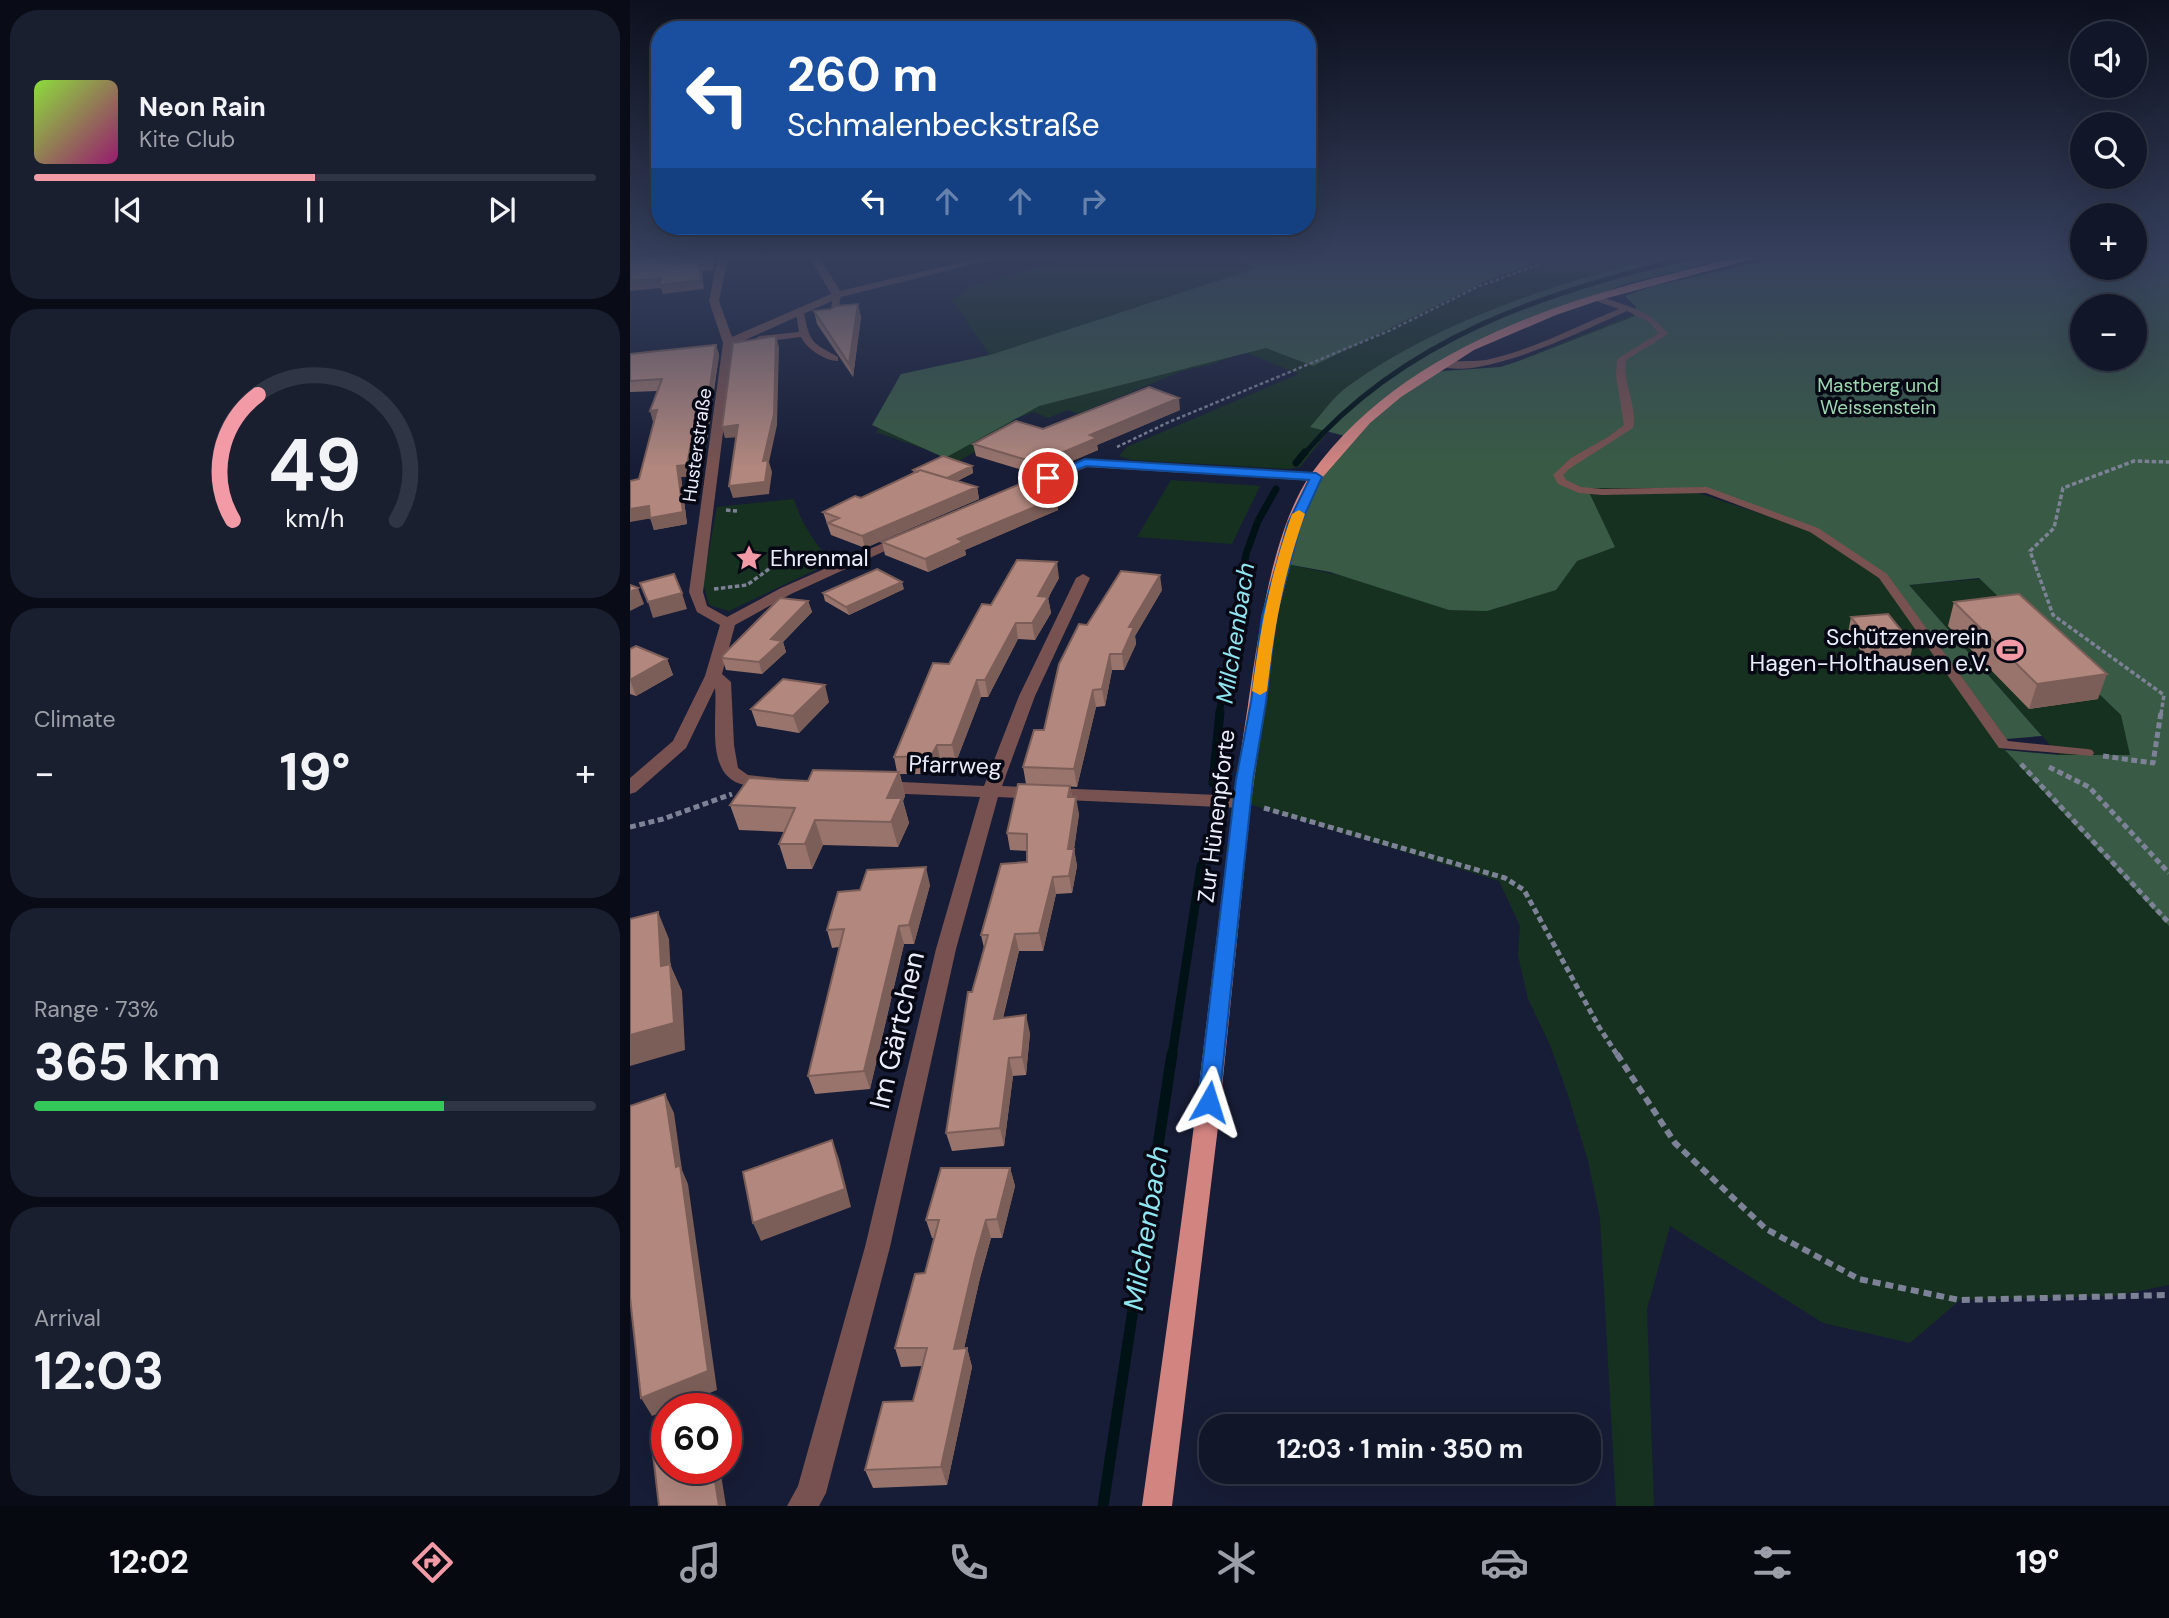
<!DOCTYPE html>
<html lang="en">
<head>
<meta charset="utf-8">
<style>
  :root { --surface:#111628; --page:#1a1f30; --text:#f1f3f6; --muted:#9c9fa8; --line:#303545; --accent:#f39aa7 }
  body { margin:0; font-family:"DM Sans",sans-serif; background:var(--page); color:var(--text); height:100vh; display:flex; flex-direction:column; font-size:26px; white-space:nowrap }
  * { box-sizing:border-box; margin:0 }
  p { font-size:23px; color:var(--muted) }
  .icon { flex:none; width:38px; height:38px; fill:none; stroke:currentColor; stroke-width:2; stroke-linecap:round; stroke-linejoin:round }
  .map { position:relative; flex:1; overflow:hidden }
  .details { display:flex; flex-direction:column; gap:10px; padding:10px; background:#090c16; width:630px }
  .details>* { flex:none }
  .guide { position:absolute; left:21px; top:21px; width:665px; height:214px; border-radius:28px; box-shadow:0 7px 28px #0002,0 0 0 2px var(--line); background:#1a4fa0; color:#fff; overflow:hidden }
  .buttons { position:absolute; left:1440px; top:21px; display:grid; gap:14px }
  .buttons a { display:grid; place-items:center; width:77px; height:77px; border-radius:50%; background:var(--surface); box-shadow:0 7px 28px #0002,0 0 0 2px var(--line); font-size:35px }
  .speed { position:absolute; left:21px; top:1393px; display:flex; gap:14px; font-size:35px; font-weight:700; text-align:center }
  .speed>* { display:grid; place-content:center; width:91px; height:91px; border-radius:50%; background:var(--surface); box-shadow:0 7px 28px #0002,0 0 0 2px var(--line); line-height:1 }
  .speed .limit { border:10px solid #d22; background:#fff; color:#111 }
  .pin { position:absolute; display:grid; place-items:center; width:60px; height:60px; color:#fff; margin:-30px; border:4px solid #fff; border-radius:50%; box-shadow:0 2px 7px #0007 }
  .me { position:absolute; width:77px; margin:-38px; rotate:6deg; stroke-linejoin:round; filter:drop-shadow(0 0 5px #0008) }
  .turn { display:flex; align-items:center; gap:24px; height:147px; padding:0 21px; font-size:32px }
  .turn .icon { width:91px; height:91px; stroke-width:2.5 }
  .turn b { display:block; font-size:49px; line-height:60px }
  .lanes { display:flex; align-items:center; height:66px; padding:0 21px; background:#0003; justify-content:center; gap:35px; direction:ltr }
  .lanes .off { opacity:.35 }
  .big { font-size:52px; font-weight:700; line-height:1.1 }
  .details .card { flex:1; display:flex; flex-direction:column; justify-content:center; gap:10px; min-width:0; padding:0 24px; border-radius:28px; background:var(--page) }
  .details .dial { align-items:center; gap:0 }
  .dial svg { height:182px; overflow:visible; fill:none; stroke:var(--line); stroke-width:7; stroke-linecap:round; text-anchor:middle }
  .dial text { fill:var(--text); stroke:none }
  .song { display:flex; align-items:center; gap:21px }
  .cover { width:84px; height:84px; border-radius:10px; background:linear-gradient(135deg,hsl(90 70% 55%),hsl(320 70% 35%)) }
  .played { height:7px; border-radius:4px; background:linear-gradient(90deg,var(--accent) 50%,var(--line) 50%) }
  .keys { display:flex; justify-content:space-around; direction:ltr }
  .heat { display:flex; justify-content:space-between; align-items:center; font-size:38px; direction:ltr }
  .charge { height:10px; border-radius:5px; background:linear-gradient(90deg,#34c759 73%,var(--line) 0) }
  .trip { position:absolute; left:569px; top:1414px; width:402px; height:70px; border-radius:28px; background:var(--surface); box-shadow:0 7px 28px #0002,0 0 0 2px var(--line); font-weight:700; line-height:70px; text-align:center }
  .tabs { display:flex; height:112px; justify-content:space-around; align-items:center; background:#070910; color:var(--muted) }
  .tabs .icon { width:49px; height:49px }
  .tabs .on { color:var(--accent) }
  .tabs b { font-size:32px; color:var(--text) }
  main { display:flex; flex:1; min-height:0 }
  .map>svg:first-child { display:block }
  .green { fill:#173121; fill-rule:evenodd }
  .forest { fill:#395b45; fill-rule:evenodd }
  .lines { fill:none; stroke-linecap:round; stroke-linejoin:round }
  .stream-far3 { stroke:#001215; stroke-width:5 }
  .stream-far2 { stroke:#001215; stroke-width:7 }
  .stream-far1 { stroke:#001215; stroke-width:9 }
  .stream { stroke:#001215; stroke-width:11 }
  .path-far3 { stroke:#7d8296; stroke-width:2.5; stroke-dasharray:3.5 2.5; stroke-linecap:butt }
  .path-far2 { stroke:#7d8296; stroke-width:3.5; stroke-dasharray:4.5 2.5; stroke-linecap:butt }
  .path-far1 { stroke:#7d8296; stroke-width:5; stroke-dasharray:6 3.5; stroke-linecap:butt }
  .path { stroke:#7d8296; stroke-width:6; stroke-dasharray:8 5; stroke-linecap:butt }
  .lane { fill:#785250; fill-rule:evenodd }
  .street { fill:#785250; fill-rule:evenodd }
  .primary { fill:#d28481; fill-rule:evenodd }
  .wall { fill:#98746c }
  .shaded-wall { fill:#7c5e58 }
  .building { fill:#b1877e; stroke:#7c5e58; stroke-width:2 }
  .route { fill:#1a73e8; stroke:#114b97; stroke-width:2 }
  .slow { fill:#f59e0b }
  .labels { text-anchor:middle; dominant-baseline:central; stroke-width:7; stroke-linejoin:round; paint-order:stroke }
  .far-park-label { font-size:19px; fill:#9bd8af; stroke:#060813 }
  .far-street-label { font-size:19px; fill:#eaeefc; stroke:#060813 }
  .poi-label { font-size:23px; fill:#eaeefc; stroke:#060813; text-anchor:start }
  .street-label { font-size:23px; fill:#eaeefc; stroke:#060813 }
  .water-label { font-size:24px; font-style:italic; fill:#8fe5ef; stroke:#060813 }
  .near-street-label { font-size:28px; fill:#eaeefc; stroke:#060813 }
  .near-water-label { font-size:28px; font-style:italic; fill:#8fe5ef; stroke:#060813 }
</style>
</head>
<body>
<main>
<section class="details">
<div class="card">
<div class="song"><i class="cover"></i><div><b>Neon Rain</b><p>Kite Club</p></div></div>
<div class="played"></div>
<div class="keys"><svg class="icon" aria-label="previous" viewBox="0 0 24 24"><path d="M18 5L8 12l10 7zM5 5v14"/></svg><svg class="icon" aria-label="pause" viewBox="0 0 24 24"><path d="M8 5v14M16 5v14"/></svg><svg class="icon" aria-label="next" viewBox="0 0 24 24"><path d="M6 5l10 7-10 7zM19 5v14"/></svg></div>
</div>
<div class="card dial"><svg viewBox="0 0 100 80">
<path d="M14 69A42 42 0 1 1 86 69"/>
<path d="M14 69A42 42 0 0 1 25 14" stroke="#f39aa7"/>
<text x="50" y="56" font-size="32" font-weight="700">49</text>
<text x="50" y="72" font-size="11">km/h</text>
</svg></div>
<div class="card"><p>Climate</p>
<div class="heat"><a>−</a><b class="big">19°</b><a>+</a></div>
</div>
<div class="card"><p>Range · 73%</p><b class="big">365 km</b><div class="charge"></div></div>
<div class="card"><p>Arrival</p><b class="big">12:03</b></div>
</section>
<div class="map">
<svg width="1539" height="1506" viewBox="0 0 1539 1506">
  <rect width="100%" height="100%" fill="#171d36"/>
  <path class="green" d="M445 256H592L624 266 669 256H1101L1056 266 912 308 706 422 670 467 658 469 502 460 489 456 497 447 669 374 615 352 580 365 552 371 448 414 438 410 418 418 404 412 382 420 387 428 329 461 246 432 291 377 359 354 322 300 340 287Z
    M1156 256H1452V268H1505V256H1539V1285L1484 1296 1330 1300 1280 1343 1193 1323 1040 1226 1017 1309 1024 1506H986L970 1218 958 1161 938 1095 920 1045 898 999 888 955 890 926 869 881 612 802 651 563 723 578 866 370 1140 259ZM1452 306H1505V359H1452ZM1116 485 1351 579 1279 585 1429 755 1473 756 1392 767 1375 750 1249 577 1182 531 1066 492 1005 488Z
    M541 480 630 486 602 544 507 537Z
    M164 499C171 524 185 543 202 562L99 611 79 605 73 583 87 507Z"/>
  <path class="forest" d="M592 256H924L856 281 683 366 636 348 409 406 315 458 242 425 271 374 360 355 627 268Z
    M1032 256H1108L995 284 881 328 800 372 870 367 886 362 1005 316 1006 307 995 296 1023 286 1156 256H1452V268H1505V256H1539V926L1375 750 1429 755H1500L1491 715 1349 578 1279 585 1412 736 1376 739 1257 575 1186 530 1075 488H957L985 547 947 561 926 590 857 611 819 610 700 572 651 563 675 498 719 437 680 427C692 414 703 397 717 387 810 320 923 285 1032 256ZM1452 306H1505V359H1452Z"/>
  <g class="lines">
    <path class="stream-far3" d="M674 454C774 337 920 290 1066 256"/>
    <path class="stream-far2" d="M666 463 675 452
      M589 714 616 554 628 521 646 489"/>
    <path class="stream-far1" d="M583 783 590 712
      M542 1056 571 866"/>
    <path class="stream" d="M473 1506 542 1054"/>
    <path class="path-far3" d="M487 447 539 422 761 330 847 287 932 256"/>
    <path class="path-far2" d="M96 510 107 511
      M84 589 117 585 154 558
      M1531 714 1534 695 1423 615 1400 551 1424 528 1433 488 1504 461 1539 462"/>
    <path class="path-far1" d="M1473 756 1523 763 1531 712
      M1391 764 1539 923
      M1419 767 1459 787 1539 873
      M634 808 875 878 894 890 969 1027 988 1056
      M0 827 33 819 102 794"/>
    <path class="path" d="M987 1054 1045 1143 1136 1229 1229 1279 1329 1300 1539 1295"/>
    <path class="lane" d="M204 293 211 295 207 317 203 320 199 317Z
      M963 296H969C995 305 1022 311 1038 334L996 360C992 383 1008 406 1003 428L939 469 933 475 936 480 951 487 972 489 1077 487 1188 528 1257 574 1378 741 1457 749 1462 750 1464 753 1462 756 1369 748 1249 578 1180 532 1076 493 972 495 949 493 928 484 923 475 941 458 978 437 994 425 986 376 987 359 1029 333 1019 322 997 311C960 327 843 386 807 364 814 360 843 362 856 360 902 350 945 327 989 309L963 300Z
      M170 310 174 313C180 344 182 342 208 357V361C195 361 177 349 171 337L129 342 125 339 129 336 169 332 166 313Z"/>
    <path class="street" d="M88 256H98L89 301 102 337 201 294 179 256H189L210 291 358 256H376L211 297 104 345 73 592 77 606 97 617 151 588 269 536H279L281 539 161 594 105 625 92 674 101 682 104 745 108 768 118 775 146 778 149 782 146 786C136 789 124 788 114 785 74 776 88 719 85 688L56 748 6 792 0 794V778L43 741 75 676 90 625 67 612 59 592 93 343 79 301Z
      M455 459 686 473 693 477 686 481 457 467 386 496H376L374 493Z
      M453 574 460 578 405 696 372 786 612 796 621 802 612 808 368 797 326 949 260 1247 196 1493 189 1506H157L168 1486 235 1247 306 949 350 797 252 793 243 787 252 781 354 786 389 696 446 578Z"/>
    <path class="primary" d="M1116 256H1134L970 300 926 315 844 350 771 397 740 423 692 478 671 523 647 616 621 802 588 1127 542 1506H512C534 1347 557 1188 576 1028 589 920 601 812 618 705 628 638 642 529 681 474 780 337 960 291 1116 256Z"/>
  </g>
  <path class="wall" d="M228 304 231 317 223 377 187 324 184 311 201 309Z
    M86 345 89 355 77 440 67 443 60 476 51 477 57 524 24 530 9 479 24 422 27 391 0 392V354Z
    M550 410 467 445 468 450 409 475 346 456 343 444 413 429Z
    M342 466 343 473 327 481 347 487 349 499 235 548 201 535 193 512 231 498 284 473 283 470Z
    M426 498 428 510 335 550 336 555 298 572 255 555 252 542Z
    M429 578 418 598 421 613 405 640 388 639 358 697H351L326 762H311L306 774H270L275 796 273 801 279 823 268 847 193 845 182 869H157L149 844 154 832 109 830 100 805 178 781 267 772 264 757 319 664 361 605Z
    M274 589 219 615 195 601 193 593Z
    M532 590 505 636 506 644 494 670H482L475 706 466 707 447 787 435 786H440L442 797 449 814 444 849 447 866 442 893 426 894 413 951H389L373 1018 400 1033 396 1075 383 1076 374 1146 322 1151 316 1133 354 948 351 935 397 862V851L380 850 377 833 396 784 393 767 414 730 457 625Z
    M178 601 182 612 153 642 156 652 132 674 96 670 92 658Z
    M1324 602 1468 699 1399 709 1318 626Z
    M1221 617 1283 645 1279 662 1241 665 1218 633Z
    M0 649 37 659 43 675 6 696 0 694Z
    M199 702 169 733 127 726 121 709Z
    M300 885 284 944H274L240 1089 185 1094 178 1076 209 947 202 948 197 930Z
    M380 1168 385 1186 372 1238H361L350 1278 334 1348H337L342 1367 317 1485 243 1488 235 1470 283 1401 292 1366 271 1367 265 1348 295 1273 304 1238H302L296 1220Z"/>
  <path class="shaded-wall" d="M81 256H86L83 270 72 271 74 289 33 294 31 288 0 291V281L69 261Z
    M228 304 231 317 223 377 219 364Z
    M146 336 149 347 147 425 139 462 142 472 139 494 103 498 99 486 133 461Z
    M86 345 89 355 77 440 67 443 60 476 51 477 57 524 24 530 20 518 47 466 63 432Z
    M549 398 550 410 467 445 468 450 409 475 407 463 460 435Z
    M27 410 31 422H23L20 411Z
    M108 425 111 437 95 438 92 427Z
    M342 466 343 473 314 488 312 480Z
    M347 487 349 499 235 548 232 536Z
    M426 498 428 510 335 550 336 555 298 572 295 559 328 539Z
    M19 506 23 518 0 522V509Z
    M427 562 429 578 418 598 421 613 405 640 402 623 408 596Z
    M530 575 532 590 505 636 506 644 494 670 492 654 499 627Z
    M272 582 274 589 219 615 216 607Z
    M8 588 14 604 0 611V592Z
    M52 593 57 609 23 618 18 602Z
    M178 601 182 612 153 642 156 652 132 674 129 662 141 639Z
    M386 623 388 639 358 697 355 680Z
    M480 654 482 670 475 706 472 689Z
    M37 659 43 675 6 696 0 680Z
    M1477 674 1468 699 1399 709 1407 684Z
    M347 680 351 697 326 762 322 745Z
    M195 685 199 702 169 733 163 716Z
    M463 690 466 707 447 787 444 769Z
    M307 745 311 762 306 774 301 756Z
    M269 772 275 796 273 801 279 823 268 847 261 822 257 798Z
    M440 786 443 803 438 797Z
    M446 797 449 814 444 849 447 866 442 893 439 876 438 849Z
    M185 820 193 845 182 869 175 844Z
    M296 867 300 885 284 944 279 925Z
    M423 877 426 894 413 951 409 933Z
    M28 912 39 939 42 993 31 966Z
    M269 926 274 944 240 1089 234 1071Z
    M385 934 389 951 368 1036 364 1019Z
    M40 964 52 991 55 1050 0 1066V1035Z
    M396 1015 400 1033 396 1075 392 1057Z
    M379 1058 383 1076 374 1146 370 1128Z
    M35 1094 44 1113 52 1170 58 1184 87 1390 40 1409H37V1410L22 1416 11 1398 46 1167Z
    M202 1140 209 1159 221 1207 131 1241 123 1223Z
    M380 1168 385 1186 372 1238 367 1219Z
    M356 1220 361 1238 350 1278 330 1367 324 1349 345 1259Z
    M337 1348 342 1367 317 1485 311 1467Z
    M83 1468H90L96 1506H89Z"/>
  <path class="building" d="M0 256H81L80 260 69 261 71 280 30 285 31 278 0 281Z
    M228 304 219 364 184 311 201 309 206 306Z
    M146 336 144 414 133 461 138 460 135 482 99 486 108 425 92 427 103 343Z
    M86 345 74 429 63 432 57 465 47 466 53 512 20 518 19 506 0 509V481L9 479 27 410 20 411 32 379 0 381V354Z
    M519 387 549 398 460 435 467 438 407 463 343 444 386 421 413 429Z
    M313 456 342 466 317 478 290 470 287 472 283 470Z
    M290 470 347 487 232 536 198 523 209 518 193 512 225 496 231 498Z
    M395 482 426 498 328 539 333 542 295 559 252 542Z
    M387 560 427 562 408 596 418 597 402 623H386L355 680H347L322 745H307L301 756 264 757 303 663 319 664 352 604 361 605Z
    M247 569 272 582 216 607 193 593Z
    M491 571 530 575 499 627H504L492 654H480L472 689 463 690 444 769 393 767 404 730H414L429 664 449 624 457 625Z
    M44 574 52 593 18 602 10 583Z
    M0 585 8 588 0 592Z
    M1389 594 1477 674 1407 684 1324 602Z
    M150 598 178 601 141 639 152 641 129 662 92 658 93 655Z
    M1258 614 1283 645 1245 648 1221 617Z
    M6 646 37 659 0 680V649Z
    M153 679 195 685 163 716 121 709Z
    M183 770 269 772 257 798H272L261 822 185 820 175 844H149L165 808 100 805 119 778 178 781Z
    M388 784 440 786 438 797H446L438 849H444L439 876 423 877 409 933 385 934 364 1019 396 1015 392 1057 379 1058 370 1128 316 1133 338 992H342L358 935H351L371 864 397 862V834L377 833Z
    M296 867 279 925 269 926 234 1071 178 1076 214 929 197 930 208 892 230 890 237 870Z
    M28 912 31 966 40 964 44 1023 0 1035V919Z
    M35 1094 46 1167 50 1165 78 1371 11 1398 0 1297V1106Z
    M202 1140 215 1189 123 1223 113 1172Z
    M311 1168H380L367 1219 356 1220 345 1259 324 1349 337 1348 311 1467 235 1470 253 1402 283 1401 297 1348H265L285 1274 295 1273 309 1220H296Z
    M37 1440V1468H83L89 1506H29L22 1446Z"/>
  <linearGradient id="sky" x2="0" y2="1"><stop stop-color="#0d101e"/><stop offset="0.55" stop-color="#36405d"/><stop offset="1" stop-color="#36405d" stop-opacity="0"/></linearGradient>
  <rect width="1539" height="467" fill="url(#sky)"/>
  <path class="route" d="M455 459 686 473 692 477 671 523 646 616 636 702 623 780 589 1102 586 1107 579 1110 571 1107 568 1102 606 780 621 702 632 616 658 523 679 480 456 466 422 480 412 478Z"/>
  <path class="slow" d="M669 510 675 514C653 577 645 625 637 691L630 695 622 691C631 625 640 576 662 514Z"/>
  <defs>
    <symbol id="sight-bare" viewBox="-9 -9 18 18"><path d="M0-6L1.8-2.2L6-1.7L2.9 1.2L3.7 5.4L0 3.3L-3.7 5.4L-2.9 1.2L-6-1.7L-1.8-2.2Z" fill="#f39aa7" stroke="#060813" stroke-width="2.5" paint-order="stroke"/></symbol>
    <symbol id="stadium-bare" viewBox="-9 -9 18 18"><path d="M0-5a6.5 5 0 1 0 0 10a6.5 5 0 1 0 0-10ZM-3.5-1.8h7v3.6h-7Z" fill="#f39aa7" stroke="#060813" stroke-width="2.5" paint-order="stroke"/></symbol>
  </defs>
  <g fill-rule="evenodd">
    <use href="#sight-bare" x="100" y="539" width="38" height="38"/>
    <use href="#stadium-bare" x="1361" y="631" width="38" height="38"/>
  </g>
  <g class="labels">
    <g class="far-park-label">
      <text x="1248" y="385">Mastberg und<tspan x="1248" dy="22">Weissenstein</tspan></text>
    </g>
    <g class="far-street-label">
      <text transform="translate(67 445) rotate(-82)">Husterstraße</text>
    </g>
    <g class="poi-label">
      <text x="140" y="558">Ehrenmal</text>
      <text x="1359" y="637" text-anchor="end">Schützenverein<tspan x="1359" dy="26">Hagen-Holthausen e.V.</tspan></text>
    </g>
    <g class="street-label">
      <text transform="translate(325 765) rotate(2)">Pfarrweg</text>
      <text transform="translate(586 816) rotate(-83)">Zur Hünenpforte</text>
    </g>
    <g class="water-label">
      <text transform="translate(605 633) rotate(-81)">Milchenbach</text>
    </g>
    <g class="near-street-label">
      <text transform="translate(267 1030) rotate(-77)">Im Gärtchen</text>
    </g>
    <g class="near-water-label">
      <text transform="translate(516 1228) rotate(-81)">Milchenbach</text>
    </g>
  </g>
</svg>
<div class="buttons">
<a><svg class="icon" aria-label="sound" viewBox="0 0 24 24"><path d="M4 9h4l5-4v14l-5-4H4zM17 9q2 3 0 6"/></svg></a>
<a><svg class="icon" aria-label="search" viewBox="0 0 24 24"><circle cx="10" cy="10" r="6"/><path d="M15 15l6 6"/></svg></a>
<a>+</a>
<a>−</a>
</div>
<div class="speed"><div class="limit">60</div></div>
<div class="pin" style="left:418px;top:478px;background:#d93025"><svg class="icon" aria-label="arrive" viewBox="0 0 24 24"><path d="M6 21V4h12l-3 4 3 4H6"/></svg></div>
<svg class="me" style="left:579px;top:1102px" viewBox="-20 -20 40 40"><path d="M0-17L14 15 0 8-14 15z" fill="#1a73e8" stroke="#fff" stroke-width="4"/></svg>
<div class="trip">12:03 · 1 min · 350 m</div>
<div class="guide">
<div class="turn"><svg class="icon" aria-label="left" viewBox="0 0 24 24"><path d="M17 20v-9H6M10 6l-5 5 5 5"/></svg><div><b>260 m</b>Schmalenbeckstraße</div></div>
<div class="lanes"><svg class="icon" aria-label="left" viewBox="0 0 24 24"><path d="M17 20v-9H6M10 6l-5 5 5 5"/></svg><svg class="icon off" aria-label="ahead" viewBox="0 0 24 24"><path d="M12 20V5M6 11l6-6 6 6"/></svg><svg class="icon off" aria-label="ahead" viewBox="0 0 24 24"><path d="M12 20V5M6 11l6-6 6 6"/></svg><svg class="icon off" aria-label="right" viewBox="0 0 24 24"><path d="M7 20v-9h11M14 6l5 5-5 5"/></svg></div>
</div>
</div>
</main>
<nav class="tabs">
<b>12:02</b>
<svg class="icon on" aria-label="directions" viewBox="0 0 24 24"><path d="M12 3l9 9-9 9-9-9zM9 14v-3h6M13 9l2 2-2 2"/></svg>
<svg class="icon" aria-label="music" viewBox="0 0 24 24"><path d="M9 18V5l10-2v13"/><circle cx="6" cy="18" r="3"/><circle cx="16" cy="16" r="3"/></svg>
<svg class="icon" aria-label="phone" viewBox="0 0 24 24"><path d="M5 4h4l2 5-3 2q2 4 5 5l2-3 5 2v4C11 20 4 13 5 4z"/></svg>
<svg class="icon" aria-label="climate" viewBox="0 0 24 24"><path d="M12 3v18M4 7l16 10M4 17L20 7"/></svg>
<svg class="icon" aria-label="car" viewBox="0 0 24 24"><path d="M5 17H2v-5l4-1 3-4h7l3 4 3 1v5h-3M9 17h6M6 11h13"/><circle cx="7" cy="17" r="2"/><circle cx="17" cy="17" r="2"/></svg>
<svg class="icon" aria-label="filters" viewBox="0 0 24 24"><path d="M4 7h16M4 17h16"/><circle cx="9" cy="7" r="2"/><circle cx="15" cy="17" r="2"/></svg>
<b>19°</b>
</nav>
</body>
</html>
